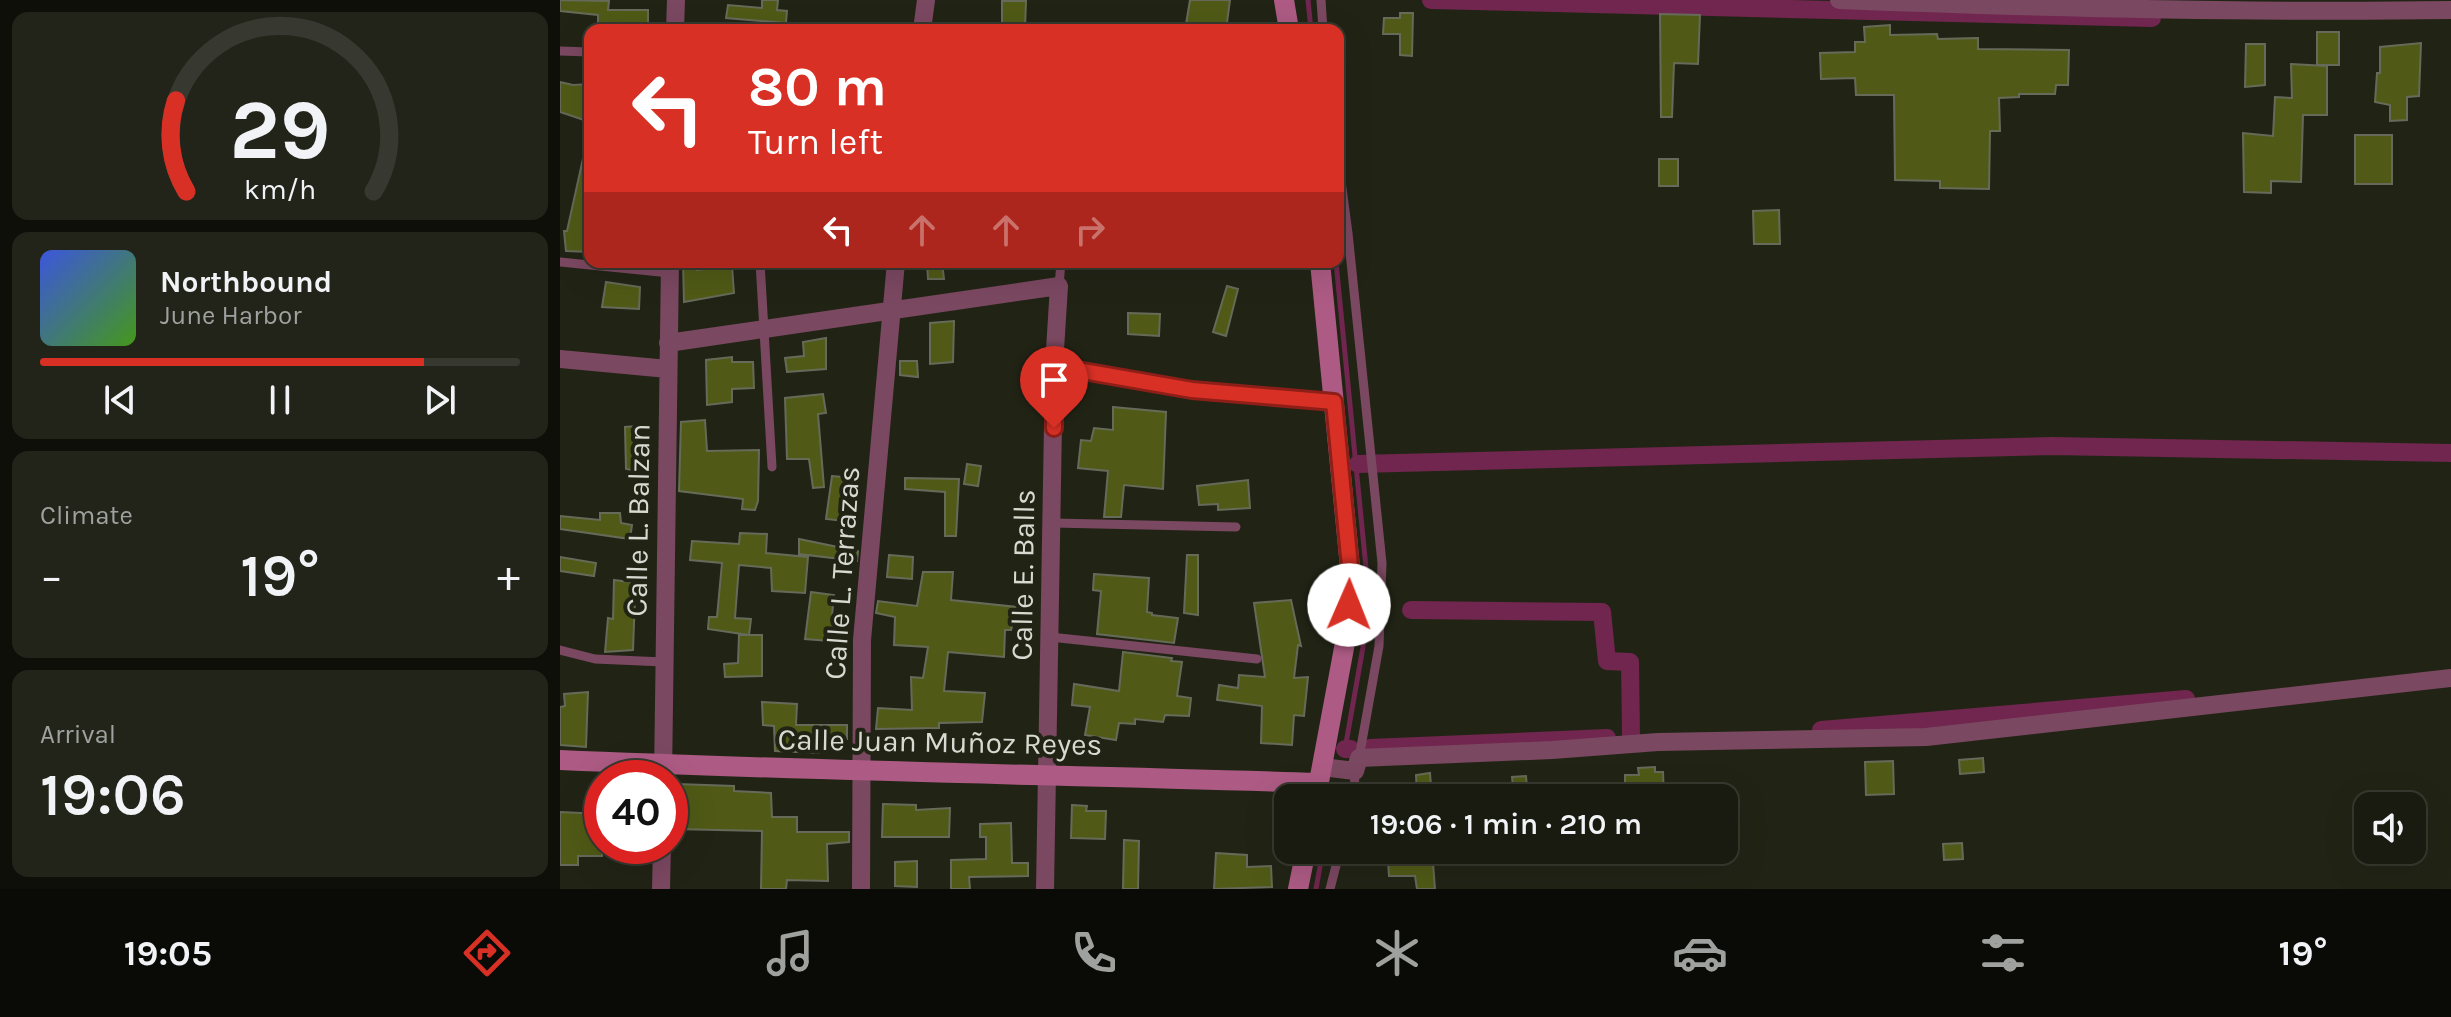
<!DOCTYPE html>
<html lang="en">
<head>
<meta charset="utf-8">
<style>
  :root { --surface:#191b10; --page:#222419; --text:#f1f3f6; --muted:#9fa19f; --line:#373930; --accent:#d93025 }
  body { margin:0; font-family:Karla,sans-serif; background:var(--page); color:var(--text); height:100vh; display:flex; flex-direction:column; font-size:30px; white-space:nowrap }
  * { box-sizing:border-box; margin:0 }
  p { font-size:26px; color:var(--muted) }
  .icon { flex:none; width:44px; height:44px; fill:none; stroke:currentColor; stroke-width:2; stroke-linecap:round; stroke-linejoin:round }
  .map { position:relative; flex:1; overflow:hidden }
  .sheet { display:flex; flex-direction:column; gap:12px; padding:12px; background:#0e0f09; width:560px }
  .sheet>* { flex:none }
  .top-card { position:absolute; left:24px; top:24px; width:760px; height:244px; border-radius:16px; box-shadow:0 8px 32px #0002,0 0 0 2px var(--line); background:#d93025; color:#fff; overflow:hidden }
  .controls { position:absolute; left:1794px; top:792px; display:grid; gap:16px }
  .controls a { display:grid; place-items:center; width:72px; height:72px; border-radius:16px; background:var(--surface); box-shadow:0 8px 32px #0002,0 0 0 2px var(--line); font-size:40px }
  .speed { position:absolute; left:24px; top:760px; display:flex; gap:16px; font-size:40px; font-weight:700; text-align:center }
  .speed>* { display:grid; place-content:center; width:104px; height:104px; border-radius:50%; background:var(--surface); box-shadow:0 8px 32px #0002,0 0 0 2px var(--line); line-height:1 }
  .speed .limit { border:12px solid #d22; background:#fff; color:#111 }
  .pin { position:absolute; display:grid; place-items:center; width:68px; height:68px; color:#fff; margin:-82px -34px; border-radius:50% 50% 50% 0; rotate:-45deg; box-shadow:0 0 8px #0007 }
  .pin .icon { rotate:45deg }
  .me { position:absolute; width:88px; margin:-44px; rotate:1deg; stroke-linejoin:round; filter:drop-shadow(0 0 6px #0008) }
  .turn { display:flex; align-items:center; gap:28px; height:168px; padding:0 32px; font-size:36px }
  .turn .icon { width:104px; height:104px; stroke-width:2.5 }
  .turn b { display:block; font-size:56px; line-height:68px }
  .lanes { display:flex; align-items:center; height:76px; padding:0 32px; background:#0003; justify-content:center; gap:40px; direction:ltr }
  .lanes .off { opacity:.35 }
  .big { font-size:60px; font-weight:600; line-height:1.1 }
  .sheet .tile { flex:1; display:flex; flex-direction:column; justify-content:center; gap:12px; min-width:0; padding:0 28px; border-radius:16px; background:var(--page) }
  .sheet .dial { align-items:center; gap:0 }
  .dial svg { height:208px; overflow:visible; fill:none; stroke:var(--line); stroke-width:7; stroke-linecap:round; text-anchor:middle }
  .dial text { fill:var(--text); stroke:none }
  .song { display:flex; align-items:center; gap:24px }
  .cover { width:96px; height:96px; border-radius:12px; background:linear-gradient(135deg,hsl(230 70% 55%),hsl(100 70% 35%)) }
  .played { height:8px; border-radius:4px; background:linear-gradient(90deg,var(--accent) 80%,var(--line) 80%) }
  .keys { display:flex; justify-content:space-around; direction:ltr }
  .heat { display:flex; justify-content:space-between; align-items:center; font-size:44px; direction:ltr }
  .trip { position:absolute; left:714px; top:784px; width:464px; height:80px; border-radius:16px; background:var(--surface); box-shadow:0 8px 32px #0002,0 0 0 2px var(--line); font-weight:600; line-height:80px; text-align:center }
  .dock { display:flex; height:128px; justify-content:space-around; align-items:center; background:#0a0b06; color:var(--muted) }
  .dock .icon { width:56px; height:56px }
  .dock .on { color:var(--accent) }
  .dock b { font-size:36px; color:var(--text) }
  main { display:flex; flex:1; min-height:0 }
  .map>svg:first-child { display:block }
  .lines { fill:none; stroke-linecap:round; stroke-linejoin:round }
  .stream { stroke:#70264e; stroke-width:5 }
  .canal { stroke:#70264e; stroke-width:18 }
  .building { fill:#505a16; stroke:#666a59; stroke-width:2 }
  .lane { stroke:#7b4861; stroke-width:9 }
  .street { stroke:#7b4861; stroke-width:18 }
  .secondary { stroke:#ad5b84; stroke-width:20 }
  .route-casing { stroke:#8d1f18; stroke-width:20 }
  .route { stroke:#d93025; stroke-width:14 }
  .labels { text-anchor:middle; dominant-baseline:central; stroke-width:8; stroke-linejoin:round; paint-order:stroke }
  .street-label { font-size:30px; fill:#d8dad1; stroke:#212415 }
</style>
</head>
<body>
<main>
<section class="sheet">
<div class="tile dial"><svg viewBox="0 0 100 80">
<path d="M14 69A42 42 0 1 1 86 69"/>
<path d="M14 69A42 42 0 0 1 10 34" stroke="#d93025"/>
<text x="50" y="56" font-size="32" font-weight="700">29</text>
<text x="50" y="72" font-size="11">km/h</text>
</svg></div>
<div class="tile">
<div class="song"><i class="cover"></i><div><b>Northbound</b><p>June Harbor</p></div></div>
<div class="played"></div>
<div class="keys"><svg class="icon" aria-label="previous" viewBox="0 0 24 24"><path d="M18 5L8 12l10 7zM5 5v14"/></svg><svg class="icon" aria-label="pause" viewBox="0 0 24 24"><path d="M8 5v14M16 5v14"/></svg><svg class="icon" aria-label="next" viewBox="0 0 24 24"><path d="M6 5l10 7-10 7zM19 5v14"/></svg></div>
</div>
<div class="tile"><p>Climate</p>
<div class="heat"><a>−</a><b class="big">19°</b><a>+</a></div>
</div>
<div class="tile"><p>Arrival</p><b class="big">19:06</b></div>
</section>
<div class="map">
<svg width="1891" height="889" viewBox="0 0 1891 889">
  <rect width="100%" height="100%" fill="#212415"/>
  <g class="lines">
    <path class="stream" d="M748 0 751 30
      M776 262 806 568 803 647 785 749
      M773 798 775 785
      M756 889 763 850"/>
    <path class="canal" d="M871 0 1592 18
      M798 464 1492 446 1891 453
      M851 610 1042 612 1047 661 1070 662 1071 736
      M1261 730 1626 699
      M810 748 1047 738
      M785 749H791"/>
  </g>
  <path class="building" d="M0 0 49 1 48 10H88V30H38V15L0 11Z
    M202 0H218L217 10 227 11 226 23 166 18 168 5 202 8Z
    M630 0H670L666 30H625Z
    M442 1H466L465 28H442Z
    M840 13H853L852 56 840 55V34H823L824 18H840Z
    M1100 14 1140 15 1138 64 1114 63 1112 117H1101Z
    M1330 25V35L1377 34 1378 39 1418 38V49L1509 50 1508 85H1496L1495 94H1459V97L1439 98 1440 131H1430L1429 189 1380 188V181L1335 180 1334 95H1296L1295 78 1261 79 1260 53 1295 52V42H1305L1304 27Z
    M1757 32H1779V65H1757Z
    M1861 43 1859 96 1847 97V120L1830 121V105L1815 102 1817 73H1820V47Z
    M1686 44H1705V85L1685 87Z
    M1731 64 1767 66V115H1743L1741 182 1711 181V193L1684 192 1683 133 1713 136 1715 97 1732 98Z
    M0 82 13 85 30 84V122L0 112Z
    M1795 135H1832V184H1795Z
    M24 154 30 155V252L6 251 4 231H7Z
    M1099 159H1118V186H1099Z
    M1219 210 1220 244H1194L1193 211Z
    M123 262H136L137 270 172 266 174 293 124 302Z
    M367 262H382L384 279H368Z
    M46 282 80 287 79 309 42 307Z
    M667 286 678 289 666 336 653 332Z
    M568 313 600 314 599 336 568 334Z
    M394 321 393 362 370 364V323Z
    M266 338V369L227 372 225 358 244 356 243 342Z
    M172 357V362H193L194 388 172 389V402L147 405 146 360Z
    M340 361H357L358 377 340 375Z
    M263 394 266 413 258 414 264 487 253 488 249 459H227L225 398Z
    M553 407 606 412 603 489 564 485 561 517H544L548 471 518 468 521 440 531 441 534 428 553 430Z
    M145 420 147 451 199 450 198 501 195 510 182 509 183 499 119 491 121 422Z
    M77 426 79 471 66 469 65 427Z
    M407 464 421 466 418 486 404 484Z
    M272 476 293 478 290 509H284L283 521 266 519Z
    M345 478 399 479 396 536H385V492L345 489Z
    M688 480 690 508 658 510V504L639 505 637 486Z
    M40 513H60L61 523 72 525 70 539 0 529V516L40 520Z
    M180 533 207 534 206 553 248 557 245 593 212 591 211 568 179 565 175 618 191 619 189 635 148 629 149 617H157L162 563 130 560 132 541 179 544Z
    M239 539 298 551 297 561 239 554Z
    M329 555 353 557 352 579 327 577Z
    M627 555H638V615L624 613Z
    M0 557 36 563 34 576 0 571Z
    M363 572H393L391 600 457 607 451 630H445L444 657 388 652 384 691 425 693 422 722 379 723V728L316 729 318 708 352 710 351 677 363 678 368 647 334 645 335 617 316 613 318 601 357 606Z
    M534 574 589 578 587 612 592 613V615L618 618 614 643 537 634 541 591 533 590Z
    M54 580 85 584V597L75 596 73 650 45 652 48 618 53 619Z
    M251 592 274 595 272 616 282 617V642L245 639Z
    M731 600 741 646 738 645 734 678 748 677 744 716 734 715 732 745 701 743 702 706 657 700 659 685 678 688 679 675 705 677 694 603Z
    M179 635H202V676L165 677 164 664 178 663Z
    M563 652 612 658 611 661 622 662 617 696 631 698 629 716 605 715 603 722 575 719V724L559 723 556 740 525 735 530 707 512 705 514 684 559 691Z
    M28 692 26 747 0 745V707L5 706 4 694Z
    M202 702 237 704 236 725H287V739L260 738 259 753 215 751 214 726 203 725Z
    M1423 758 1424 772 1400 774 1399 760Z
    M1333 761 1334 794 1306 795 1305 762Z
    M1095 767V772H1103L1104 798H1036V783H1065V775H1079L1078 768Z
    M870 773 872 798H857L856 775Z
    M966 776 968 798H954L952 777Z
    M117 784 174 786V791L211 793 212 817H237V832H289V842L267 844 268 881 227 880 226 889H201L202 831 114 829Z
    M323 804 356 805V810L390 808 389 837H322Z
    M512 805 527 806 526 811H546L545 839 511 838Z
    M0 812 42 814V856H18V865H0Z
    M451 823 452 863H468V876L409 877 410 889H391V860L426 859V837H420V824Z
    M564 840 579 841 578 889H563Z
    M1402 843 1403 859 1384 860 1383 844Z
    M860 850H872L875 889H857L855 876H829L828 861H860Z
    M656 853 687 855V867L711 866 712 887 654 889Z
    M357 861V887L335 886V862Z"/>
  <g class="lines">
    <path class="lane" d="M761 0 763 30
      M0 51 30 52
      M778 159 788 233 822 563 819 646 799 758
      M0 262 110 273
      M200 262 212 467
      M499 286 501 262
      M494 366 632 390 774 402
      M493 523 676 527
      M490 637 697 659
      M0 650 35 659 104 662
      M794 798 795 771
      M770 889 780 850"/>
    <path class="street" d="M1279 0C1483 8 1687 13 1891 10
      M115 30 116 0
      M362 30 366 0
      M108 343 499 286 494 366 485 889
      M0 359 108 369
      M762 767 795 771 799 758 992 750 1098 742 1366 737 1891 678
      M103 778 110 262
      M101 889 102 846
      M301 889 302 640 336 262"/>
    <path class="secondary" d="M724 0 729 30
      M0 760C253 771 506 775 759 783
      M756 798 787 632 791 577 760 262
      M738 889 746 850"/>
  </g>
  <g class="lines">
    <defs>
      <path id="route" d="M494 428V366L632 390 774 402 791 577 789 605"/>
    </defs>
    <use href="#route" class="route-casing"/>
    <use href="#route" class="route"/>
  </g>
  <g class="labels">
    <g class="street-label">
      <text transform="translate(78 520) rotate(-89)">Calle L. Balzan</text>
      <text transform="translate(282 573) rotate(-86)">Calle L. Terrazas</text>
      <text transform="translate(463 575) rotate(-89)">Calle E. Balls</text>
      <text transform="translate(380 742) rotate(1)">Calle Juan Muñoz Reyes</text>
    </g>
  </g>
</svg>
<div class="controls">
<a><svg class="icon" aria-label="sound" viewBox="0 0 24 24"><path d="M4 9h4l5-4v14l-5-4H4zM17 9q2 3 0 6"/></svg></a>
</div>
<div class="speed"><div class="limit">40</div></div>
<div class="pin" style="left:494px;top:428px;background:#d93025"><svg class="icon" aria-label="arrive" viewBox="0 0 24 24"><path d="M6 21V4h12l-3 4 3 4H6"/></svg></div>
<svg class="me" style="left:789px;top:605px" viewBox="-20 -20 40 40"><circle r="19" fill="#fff"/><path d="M0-13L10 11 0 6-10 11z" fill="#d93025"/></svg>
<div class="trip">19:06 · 1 min · 210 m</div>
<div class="top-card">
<div class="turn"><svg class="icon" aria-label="left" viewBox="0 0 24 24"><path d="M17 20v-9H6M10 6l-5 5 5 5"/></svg><div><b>80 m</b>Turn left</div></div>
<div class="lanes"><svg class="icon" aria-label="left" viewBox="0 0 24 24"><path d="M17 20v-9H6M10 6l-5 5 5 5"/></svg><svg class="icon off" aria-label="ahead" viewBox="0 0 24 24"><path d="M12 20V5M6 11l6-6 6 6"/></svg><svg class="icon off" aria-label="ahead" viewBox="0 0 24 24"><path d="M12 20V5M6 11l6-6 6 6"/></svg><svg class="icon off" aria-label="right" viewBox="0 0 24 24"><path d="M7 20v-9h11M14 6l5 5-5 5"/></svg></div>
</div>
</div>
</main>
<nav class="dock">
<b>19:05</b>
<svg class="icon on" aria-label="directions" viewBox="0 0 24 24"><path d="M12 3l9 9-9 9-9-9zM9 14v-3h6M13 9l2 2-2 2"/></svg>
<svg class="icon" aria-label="music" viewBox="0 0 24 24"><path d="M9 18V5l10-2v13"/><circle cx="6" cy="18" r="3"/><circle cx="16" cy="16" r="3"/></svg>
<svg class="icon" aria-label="phone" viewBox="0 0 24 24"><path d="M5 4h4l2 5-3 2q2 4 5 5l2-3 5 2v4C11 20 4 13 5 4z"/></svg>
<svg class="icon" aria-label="climate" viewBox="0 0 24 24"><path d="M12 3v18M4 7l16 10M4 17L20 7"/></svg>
<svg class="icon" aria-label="car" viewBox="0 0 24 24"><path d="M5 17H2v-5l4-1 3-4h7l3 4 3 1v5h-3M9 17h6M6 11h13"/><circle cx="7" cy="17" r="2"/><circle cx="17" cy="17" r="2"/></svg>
<svg class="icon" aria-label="filters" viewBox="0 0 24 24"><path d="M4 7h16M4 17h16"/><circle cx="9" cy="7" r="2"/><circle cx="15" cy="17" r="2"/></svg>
<b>19°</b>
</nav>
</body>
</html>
